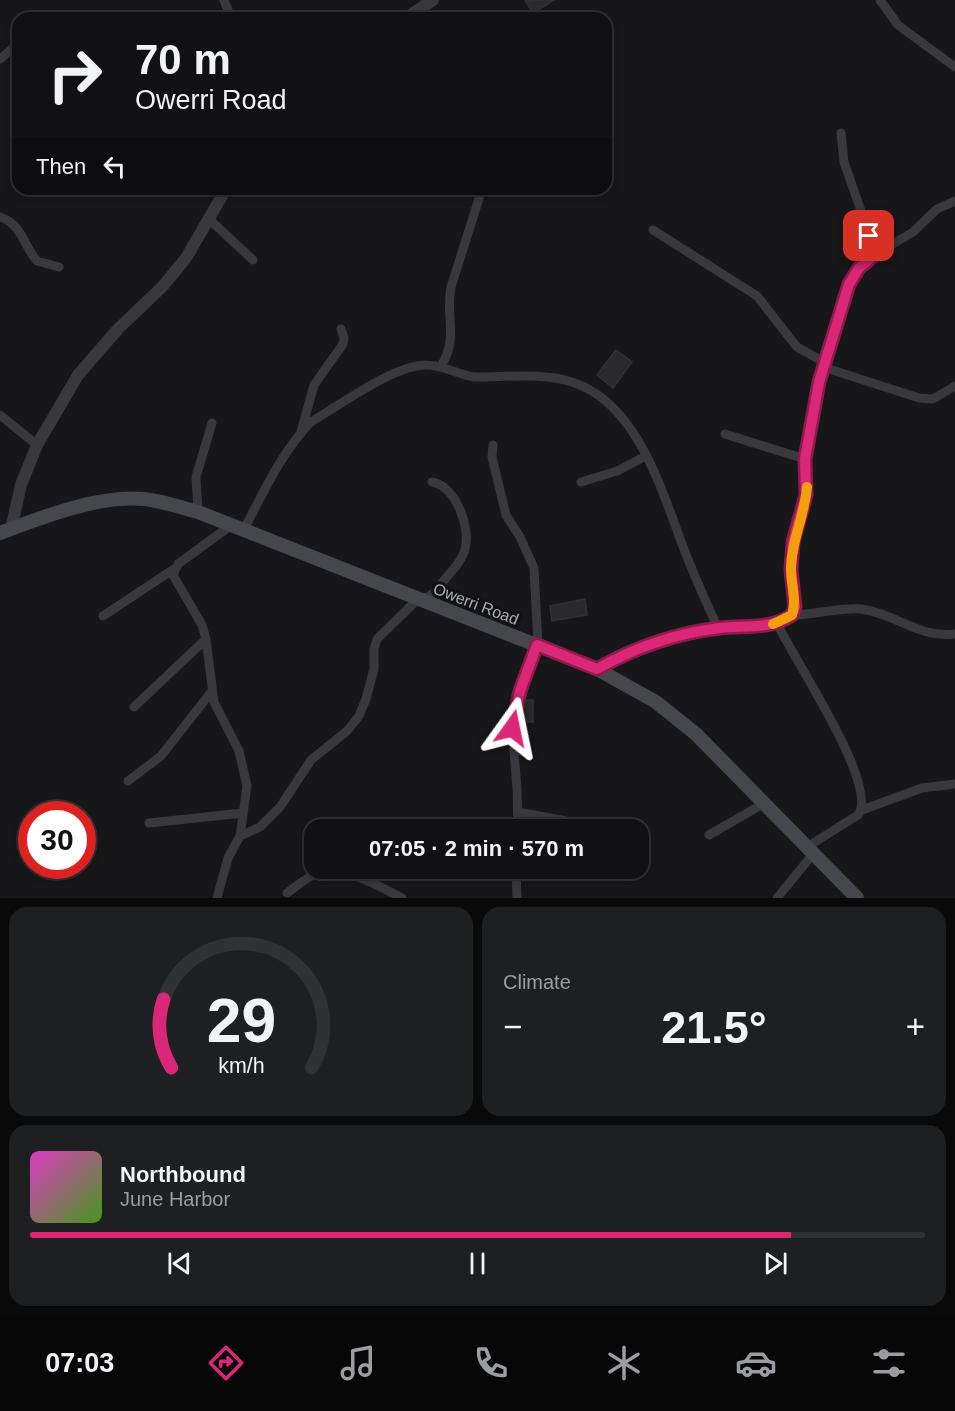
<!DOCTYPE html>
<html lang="en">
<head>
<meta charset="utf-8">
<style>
  :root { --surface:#111113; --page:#1e1f21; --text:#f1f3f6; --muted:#9c9da0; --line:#303133; --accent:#db2777 }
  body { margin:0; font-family:Arial,sans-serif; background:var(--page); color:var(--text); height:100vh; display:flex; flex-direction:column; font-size:22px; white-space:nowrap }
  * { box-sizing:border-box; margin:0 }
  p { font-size:20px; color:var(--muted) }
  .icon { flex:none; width:33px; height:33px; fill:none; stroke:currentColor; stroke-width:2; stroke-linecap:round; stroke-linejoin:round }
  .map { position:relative; height:898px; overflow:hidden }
  .side { display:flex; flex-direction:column; gap:9px; padding:9px; background:#09090a; flex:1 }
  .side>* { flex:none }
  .hud { position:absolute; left:12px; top:12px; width:600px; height:183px; border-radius:18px; box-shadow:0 3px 9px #0003,0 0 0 2px var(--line); background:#111113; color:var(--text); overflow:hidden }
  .speed { position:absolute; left:18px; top:801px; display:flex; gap:12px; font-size:30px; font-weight:700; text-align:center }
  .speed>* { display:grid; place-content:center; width:78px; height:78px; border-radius:50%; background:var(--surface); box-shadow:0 3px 9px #0003,0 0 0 2px var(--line); line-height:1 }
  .speed .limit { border:9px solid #d22; background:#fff; color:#111 }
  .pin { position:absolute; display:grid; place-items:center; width:51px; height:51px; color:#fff; margin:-26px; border-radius:12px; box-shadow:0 3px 9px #0006 }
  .me { position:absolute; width:66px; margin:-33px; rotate:12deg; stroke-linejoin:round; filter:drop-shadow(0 0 4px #0008) }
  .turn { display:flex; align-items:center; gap:21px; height:126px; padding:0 24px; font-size:27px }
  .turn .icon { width:78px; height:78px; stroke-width:2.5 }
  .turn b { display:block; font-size:42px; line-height:51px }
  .then { display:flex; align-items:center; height:57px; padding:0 24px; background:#0003; gap:12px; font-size:22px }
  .big { font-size:45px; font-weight:600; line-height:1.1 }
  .side .card { flex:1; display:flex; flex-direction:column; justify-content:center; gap:9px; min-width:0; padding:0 21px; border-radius:18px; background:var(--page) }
  .side .dial { align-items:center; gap:0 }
  .dial svg { height:156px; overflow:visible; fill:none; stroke:var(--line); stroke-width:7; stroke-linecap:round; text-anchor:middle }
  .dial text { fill:var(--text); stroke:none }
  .song { display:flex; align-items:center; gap:18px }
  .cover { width:72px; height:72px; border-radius:9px; background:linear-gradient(135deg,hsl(310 70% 55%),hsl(100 70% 35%)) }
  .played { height:6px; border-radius:3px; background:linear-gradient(90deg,var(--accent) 85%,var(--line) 85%) }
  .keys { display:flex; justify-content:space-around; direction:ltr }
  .heat { display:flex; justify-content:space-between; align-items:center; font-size:33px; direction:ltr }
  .side .tiles { flex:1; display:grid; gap:9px; grid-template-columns:1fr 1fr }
  .card:last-child { grid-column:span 2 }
  .trip { position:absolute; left:304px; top:819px; width:345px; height:60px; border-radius:18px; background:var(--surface); box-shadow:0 3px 9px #0003,0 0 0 2px var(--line); font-weight:600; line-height:60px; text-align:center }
  .tab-bar { display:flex; height:96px; justify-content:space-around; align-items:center; background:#070708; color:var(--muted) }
  .tab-bar .icon { width:42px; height:42px }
  .tab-bar .current { color:var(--accent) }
  .tab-bar b { font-size:27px; color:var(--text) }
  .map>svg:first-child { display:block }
  .building { fill:#2a2a2c; stroke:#323134; stroke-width:1.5 }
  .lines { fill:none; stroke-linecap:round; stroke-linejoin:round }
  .minor { stroke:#38383d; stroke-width:9 }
  .tertiary { stroke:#38383d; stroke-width:12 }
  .secondary { stroke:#46474d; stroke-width:14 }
  .route-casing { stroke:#8e194d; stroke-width:15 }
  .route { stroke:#db2777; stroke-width:10 }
  .slow { stroke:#f59e0b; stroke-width:10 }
  .labels { text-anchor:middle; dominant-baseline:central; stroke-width:6; stroke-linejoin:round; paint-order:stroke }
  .street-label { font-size:16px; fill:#aaacb7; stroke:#121214 }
</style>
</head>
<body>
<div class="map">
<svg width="955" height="898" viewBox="0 0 955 898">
  <rect width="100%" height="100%" fill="#171719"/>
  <path class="building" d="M525 0H554L533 13Z
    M616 350 632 362 613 388 597 375Z
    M585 599 587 615 552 621 550 606Z
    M525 700H533V722H520Z"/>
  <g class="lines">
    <path class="minor" d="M224 0 231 18
      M880 0 898 25 955 67
      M0 59 18 44
      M841 133 844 162 876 254
      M0 217C22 224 23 245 37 261L59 267
      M209 219 253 260
      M653 230 757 296 797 347 824 362
      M441 366C459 337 445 318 451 287L482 189
      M823 367 919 398 933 399 955 386
      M0 415 37 445
      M301 432 314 385 343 344 344 338 341 329
      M725 434 805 459
      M493 445 492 457 506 515 520 537 534 568 538 645 520 691 512 728 517 788 518 830
      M581 482 617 471 646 456
      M198 512 196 477 212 423
      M243 531C263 494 281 452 311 422 340 405 394 365 426 365 444 365 458 375 475 377 507 377 544 372 575 383 637 405 661 488 682 544 693 573 705 600 718 628
      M792 615C815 615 839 607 861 609 895 613 920 639 955 634
      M103 616 174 569
      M777 623 792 615 795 607 791 570 793 542 806 495 805 459 819 382 849 284 859 268 876 254 913 232 937 209 955 201
      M597 669C634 647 674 636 716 628 736 625 757 625 777 623 792 657 880 785 858 815L807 847
      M134 707 206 639
      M128 781 161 756 212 691
      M862 810 922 788 955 784
      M518 812 577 823
      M149 823 243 813
      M709 835 763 804
      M240 836 260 827 280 807 311 760 347 731 359 716 366 699 374 669V649L377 639 418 599 428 597 435 592C443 579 461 565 465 549 471 528 456 486 432 482
      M516 868 517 898
      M287 893C297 886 307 876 319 873 346 865 379 887 402 898
      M217 898 228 858 240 836 247 786 239 751 214 702 206 639 202 625 173 575 178 564 230 526
      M777 898 813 854"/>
    <path class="tertiary" d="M406 18 433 0
      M11 529 21 485 37 445 78 375 118 329 163 286 186 258 226 189"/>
    <path class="secondary" d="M0 533C42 517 98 495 144 499 162 501 180 507 198 512L597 669 656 702 696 734 857 898"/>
  </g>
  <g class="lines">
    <defs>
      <path id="route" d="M512 728 520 691 537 645 597 669C634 648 677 633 720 628 743 625 771 630 792 615L795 607 791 570 793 542 806 495 805 459 819 382 849 284 859 268 876 254 869 236"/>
    </defs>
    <use href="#route" class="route-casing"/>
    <use href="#route" class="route"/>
    <path class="slow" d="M773 624 792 615C797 600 791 585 791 569 791 541 805 515 807 487"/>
  </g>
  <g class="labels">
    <g class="street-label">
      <text transform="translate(476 604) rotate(21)">Owerri Road</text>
    </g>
  </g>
</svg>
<div class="speed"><div class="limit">30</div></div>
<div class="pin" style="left:869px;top:236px;background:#d93025"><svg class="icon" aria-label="arrive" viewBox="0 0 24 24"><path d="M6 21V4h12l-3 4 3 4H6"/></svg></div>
<svg class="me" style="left:512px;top:728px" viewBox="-20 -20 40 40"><path d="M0-17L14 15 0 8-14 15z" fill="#db2777" stroke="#fff" stroke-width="4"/></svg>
<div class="trip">07:05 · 2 min · 570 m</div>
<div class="hud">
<div class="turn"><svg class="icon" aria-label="right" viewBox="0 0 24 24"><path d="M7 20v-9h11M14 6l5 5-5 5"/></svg><div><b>70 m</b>Owerri Road</div></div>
<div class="then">Then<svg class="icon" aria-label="left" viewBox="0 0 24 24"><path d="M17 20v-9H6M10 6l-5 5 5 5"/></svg></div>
</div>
</div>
<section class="side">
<div class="tiles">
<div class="card dial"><svg viewBox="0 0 100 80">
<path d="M14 69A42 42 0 1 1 86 69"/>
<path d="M14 69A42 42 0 0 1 10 34" stroke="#db2777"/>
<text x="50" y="56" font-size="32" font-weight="700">29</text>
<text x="50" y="72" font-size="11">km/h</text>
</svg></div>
<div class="card"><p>Climate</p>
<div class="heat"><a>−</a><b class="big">21.5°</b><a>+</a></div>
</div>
<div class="card">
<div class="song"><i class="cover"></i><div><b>Northbound</b><p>June Harbor</p></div></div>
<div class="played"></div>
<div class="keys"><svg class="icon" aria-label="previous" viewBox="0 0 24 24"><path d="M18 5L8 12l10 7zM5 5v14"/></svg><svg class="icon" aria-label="pause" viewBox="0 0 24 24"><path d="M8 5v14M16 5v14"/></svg><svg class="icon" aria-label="next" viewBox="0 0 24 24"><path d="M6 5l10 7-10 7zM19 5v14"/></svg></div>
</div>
</div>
</section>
<nav class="tab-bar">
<b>07:03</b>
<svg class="icon current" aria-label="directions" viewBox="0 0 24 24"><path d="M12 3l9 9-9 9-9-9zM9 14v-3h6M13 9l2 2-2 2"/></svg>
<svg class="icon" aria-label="music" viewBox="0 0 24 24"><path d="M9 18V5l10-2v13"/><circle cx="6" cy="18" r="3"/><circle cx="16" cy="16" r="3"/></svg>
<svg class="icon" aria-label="phone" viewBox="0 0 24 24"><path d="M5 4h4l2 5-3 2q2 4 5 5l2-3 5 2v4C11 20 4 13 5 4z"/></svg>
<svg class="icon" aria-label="climate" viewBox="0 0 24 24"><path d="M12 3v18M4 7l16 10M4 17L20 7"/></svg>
<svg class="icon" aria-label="car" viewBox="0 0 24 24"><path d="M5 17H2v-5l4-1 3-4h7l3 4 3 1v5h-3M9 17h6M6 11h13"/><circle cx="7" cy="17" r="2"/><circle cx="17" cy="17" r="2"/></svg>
<svg class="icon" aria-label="filters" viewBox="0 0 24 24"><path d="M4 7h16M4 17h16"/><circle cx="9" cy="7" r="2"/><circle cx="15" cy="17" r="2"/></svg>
</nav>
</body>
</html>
